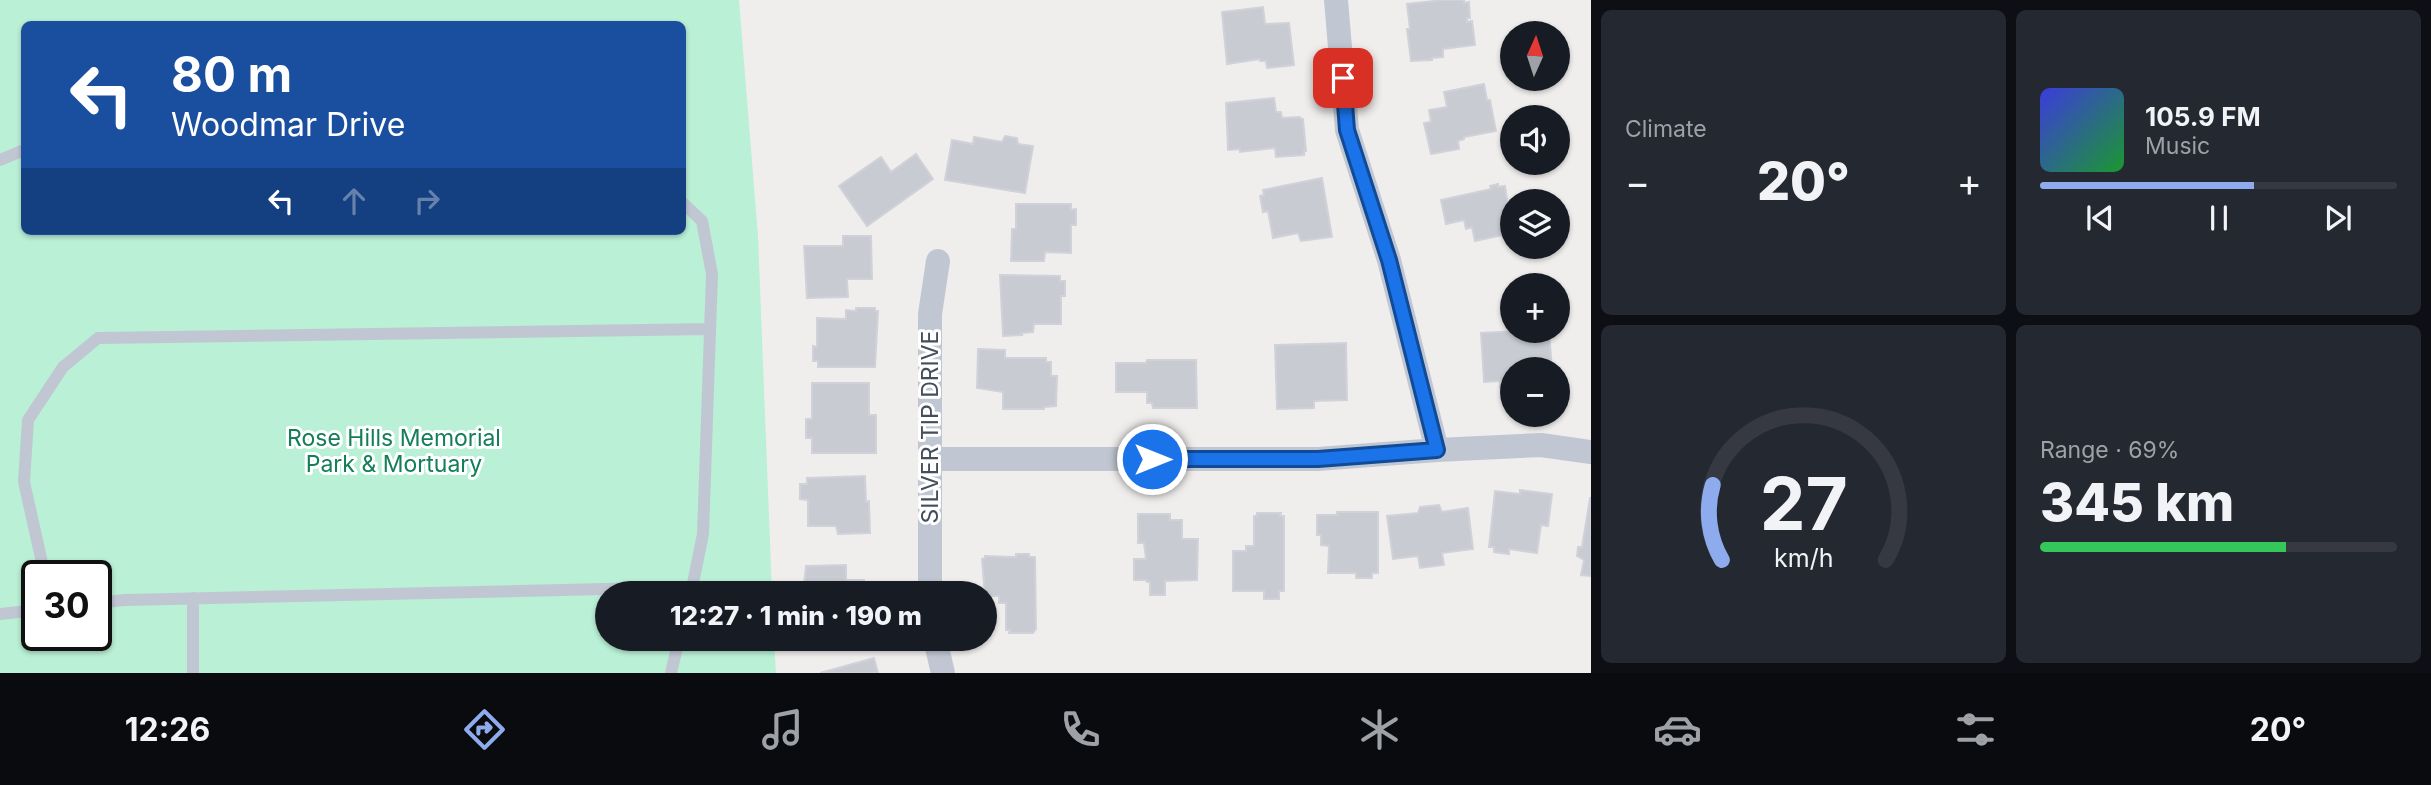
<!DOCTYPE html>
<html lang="en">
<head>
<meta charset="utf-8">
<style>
  :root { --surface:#171b24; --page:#242831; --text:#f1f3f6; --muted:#9ea1a6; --line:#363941; --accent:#8eabed }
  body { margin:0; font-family:Inter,sans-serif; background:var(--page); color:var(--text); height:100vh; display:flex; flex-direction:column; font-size:26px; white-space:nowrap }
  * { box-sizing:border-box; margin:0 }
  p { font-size:23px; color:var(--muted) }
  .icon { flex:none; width:38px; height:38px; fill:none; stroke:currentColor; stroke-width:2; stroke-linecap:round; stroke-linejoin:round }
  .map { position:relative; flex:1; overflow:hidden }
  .side { display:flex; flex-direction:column; gap:10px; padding:10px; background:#0d0f14; width:840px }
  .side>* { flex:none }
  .guide { position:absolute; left:21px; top:21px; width:665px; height:214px; border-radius:10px; box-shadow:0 2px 5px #0004; background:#1a4fa0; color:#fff; overflow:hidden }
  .needle { width:46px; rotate:3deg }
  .tools { position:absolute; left:1500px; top:21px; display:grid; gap:14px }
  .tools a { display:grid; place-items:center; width:70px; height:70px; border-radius:50%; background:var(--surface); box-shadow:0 2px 5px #0004; font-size:35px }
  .speed { position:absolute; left:21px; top:560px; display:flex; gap:14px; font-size:35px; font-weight:700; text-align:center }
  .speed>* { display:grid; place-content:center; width:91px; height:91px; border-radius:50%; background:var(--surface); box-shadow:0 2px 5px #0004; line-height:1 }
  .speed .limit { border:4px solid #111; border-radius:10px; background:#fff; color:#111 }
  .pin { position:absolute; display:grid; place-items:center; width:60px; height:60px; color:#fff; margin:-30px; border-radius:14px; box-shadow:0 4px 10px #0006 }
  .me { position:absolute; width:77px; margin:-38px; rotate:90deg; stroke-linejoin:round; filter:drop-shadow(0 0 5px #0008) }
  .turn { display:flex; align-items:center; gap:24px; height:147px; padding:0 35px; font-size:32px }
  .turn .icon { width:91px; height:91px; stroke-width:2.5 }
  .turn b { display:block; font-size:49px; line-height:60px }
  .lanes { display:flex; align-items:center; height:66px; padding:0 35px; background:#0003; justify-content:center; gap:35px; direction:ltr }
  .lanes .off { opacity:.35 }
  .big { font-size:52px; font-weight:800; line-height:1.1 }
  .side .tile { flex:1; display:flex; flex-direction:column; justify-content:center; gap:10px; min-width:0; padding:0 24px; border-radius:10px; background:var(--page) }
  .side .dial { align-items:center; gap:0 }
  .dial svg { height:182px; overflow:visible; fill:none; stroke:var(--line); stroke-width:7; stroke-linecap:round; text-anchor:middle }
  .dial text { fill:var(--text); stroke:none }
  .song { display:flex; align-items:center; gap:21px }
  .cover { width:84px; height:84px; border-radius:10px; background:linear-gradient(135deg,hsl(240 70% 55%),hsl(130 70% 35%)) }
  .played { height:7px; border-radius:4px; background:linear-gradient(90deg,var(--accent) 60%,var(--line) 60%) }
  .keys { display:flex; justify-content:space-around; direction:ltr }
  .heat { display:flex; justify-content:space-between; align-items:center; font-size:38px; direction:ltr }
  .charge { height:10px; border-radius:5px; background:linear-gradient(90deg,#34c759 69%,var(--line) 0) }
  .side .tiles { flex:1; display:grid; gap:10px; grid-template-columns:repeat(2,1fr) }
  .trip { position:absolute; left:595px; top:581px; width:402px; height:70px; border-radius:35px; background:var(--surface); box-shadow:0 2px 5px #0004; font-weight:800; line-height:70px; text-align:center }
  .tab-bar { display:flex; height:112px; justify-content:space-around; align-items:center; background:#090b0e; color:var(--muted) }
  .tab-bar .icon { width:49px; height:49px }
  .tab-bar .selected { color:var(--accent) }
  .tab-bar b { font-size:32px; color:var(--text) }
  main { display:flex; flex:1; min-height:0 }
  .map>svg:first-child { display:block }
  .green { fill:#baf0d6; fill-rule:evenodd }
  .building { fill:#c9cbd3; stroke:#d1d2d9; stroke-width:2 }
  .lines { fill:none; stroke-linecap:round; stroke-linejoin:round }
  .lane { stroke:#c0c7d3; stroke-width:12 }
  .street { stroke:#c0c7d3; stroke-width:24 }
  .route-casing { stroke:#114b97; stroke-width:18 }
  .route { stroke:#1a73e8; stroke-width:12 }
  .labels { text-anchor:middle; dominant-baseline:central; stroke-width:6; stroke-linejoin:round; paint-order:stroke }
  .street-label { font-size:23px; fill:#454e5b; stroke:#fff }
  .park-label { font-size:23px; fill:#147e58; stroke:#fff }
</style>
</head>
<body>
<main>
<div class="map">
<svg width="1591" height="673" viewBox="0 0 1591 673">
  <rect width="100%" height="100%" fill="#f0eeed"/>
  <path class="green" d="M0 0H739L758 236 772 593H607V639H774L776 673H0ZM24 24H682V231H24ZM37 576H96V635H37Z"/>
  <path class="building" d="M1443 0H1464V3L1469 2 1470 18H1467V22L1472 21 1475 45 1443 49V57L1432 58V60L1411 61 1407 29H1410L1407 4Z
    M1263 7 1265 24 1289 23 1294 65 1267 68 1266 61H1260V59L1227 64 1222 12Z
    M1484 84 1487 100H1490L1496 131 1464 137V139L1458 141 1459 149 1431 154 1424 123 1431 122 1429 110 1447 107 1444 92Z
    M1274 98 1276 112H1281L1282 118 1300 117 1301 119H1303L1306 151H1304V155L1276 157 1275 148 1240 152V149L1228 150 1226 103Z
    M1005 136 1017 138 1018 144 1033 146 1025 193 945 180 952 140 973 144 974 137 1002 142Z
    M916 154 933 179 867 226 839 186 881 157 891 172Z
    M1322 178 1332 237 1301 241 1298 233 1273 238 1268 211 1263 212 1260 196 1264 195 1263 190Z
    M1498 184V187L1505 186 1512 233 1475 241 1472 227 1466 229 1464 220 1446 224 1441 200 1491 189 1490 186Z
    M1016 204H1071V210L1076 209V225H1071V253L1045 252 1044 261H1011L1012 229H1016Z
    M843 236H871L872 279H847L848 297 807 298 804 246H843Z
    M1000 275 1060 276V281H1065V296H1061V324H1034L1033 332 1021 333 1022 335 1003 336Z
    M856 308H875V311H878L875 367H818V361H813V346L817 347V318L846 319V310L856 311Z
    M1516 331H1549L1552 369H1512V387L1500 388V381L1484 382 1481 333Z
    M1346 343 1347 400 1314 401V408L1277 409 1275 345Z
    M978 349 1005 350V358H1046V362H1051V376H1057L1056 406 1044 407V409H1003V392L977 388Z
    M1147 360H1196L1197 408H1153L1152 403H1147V392H1116V363H1146Z
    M812 383H869V415H876V453H812V438H806V419H812Z
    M865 476 866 502 869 501 870 533 838 534 836 526H808V500L800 499V484H807V478Z
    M1520 490 1552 494 1548 526 1541 525 1537 553 1509 549V554L1494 552V547H1489L1495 491 1520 494Z
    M1590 498H1591V576L1581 575 1584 560 1577 556 1578 547H1582Z
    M1439 505 1442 512 1468 508 1473 549 1442 553 1444 565 1420 568 1418 556 1393 559 1387 516 1418 513 1420 507Z
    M1337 512H1378V573H1372V578H1356V573H1328L1329 546 1321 545V535H1317V515H1337Z
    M1257 513H1281L1280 516H1284V591H1279V599H1264V591H1233V551H1246V546H1254V516H1257Z
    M1138 514H1170V520H1182V539H1198L1197 580 1165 581V595H1150V582H1147L1146 580H1134V559H1146L1144 543H1138Z
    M1016 554H1029V557H1035L1036 629 1033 633H1009L1010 630H1006V603H999V596H985L982 559 985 558V556L1016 557Z
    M846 565V580H864L865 592 872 593H803L806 566Z
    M874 658 878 673H820Z"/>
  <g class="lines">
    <path class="lane" d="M0 160 24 150
      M682 202 702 221 712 274 703 534 691 593
      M45 576 24 482 28 420 63 367 98 338 710 329
      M96 603 125 600 692 587
      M0 614 37 610
      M193 673V598
      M671 673 679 639"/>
    <path class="street" d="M1336 0 1347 130 1389 260 1437 450
      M930 459H1318L1437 450 1541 445 1591 452
      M930 593V314L938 261
      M935 639 943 673"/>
  </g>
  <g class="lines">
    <defs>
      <path id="route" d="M1152 459H1318L1437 450 1389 260 1347 130 1343 78"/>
    </defs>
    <use href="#route" class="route-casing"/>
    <use href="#route" class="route"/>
  </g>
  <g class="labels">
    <g class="street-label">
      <text transform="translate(930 427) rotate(-90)">SILVER TIP DRIVE</text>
    </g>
    <g class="park-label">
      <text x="394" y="438">Rose Hills Memorial<tspan x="394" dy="26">Park &amp; Mortuary</tspan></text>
    </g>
  </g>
</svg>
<div class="tools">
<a><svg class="needle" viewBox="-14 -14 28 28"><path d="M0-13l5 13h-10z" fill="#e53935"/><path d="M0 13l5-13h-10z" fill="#9ea1a6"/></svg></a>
<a><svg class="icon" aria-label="sound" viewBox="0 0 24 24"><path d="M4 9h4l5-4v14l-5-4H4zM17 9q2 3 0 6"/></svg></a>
<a><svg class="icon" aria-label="layers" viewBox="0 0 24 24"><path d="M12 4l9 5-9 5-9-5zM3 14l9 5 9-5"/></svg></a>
<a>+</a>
<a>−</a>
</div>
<div class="speed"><div class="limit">30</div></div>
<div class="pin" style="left:1343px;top:78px;background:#d93025"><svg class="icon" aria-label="arrive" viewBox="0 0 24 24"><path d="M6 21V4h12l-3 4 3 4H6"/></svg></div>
<svg class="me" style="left:1152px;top:459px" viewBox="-20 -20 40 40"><circle r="17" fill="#1a73e8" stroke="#fff" stroke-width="3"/><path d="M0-11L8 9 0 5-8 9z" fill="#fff"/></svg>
<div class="trip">12:27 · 1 min · 190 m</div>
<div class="guide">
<div class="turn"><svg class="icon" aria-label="left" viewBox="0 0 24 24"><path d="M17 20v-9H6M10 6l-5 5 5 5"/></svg><div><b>80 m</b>Woodmar Drive</div></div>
<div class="lanes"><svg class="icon" aria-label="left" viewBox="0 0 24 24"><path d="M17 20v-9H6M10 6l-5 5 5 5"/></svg><svg class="icon off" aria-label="ahead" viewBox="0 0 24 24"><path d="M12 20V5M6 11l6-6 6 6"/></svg><svg class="icon off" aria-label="right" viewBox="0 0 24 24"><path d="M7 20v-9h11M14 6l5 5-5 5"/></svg></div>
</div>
</div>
<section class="side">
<div class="tiles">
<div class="tile"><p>Climate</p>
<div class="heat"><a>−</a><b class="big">20°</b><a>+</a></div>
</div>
<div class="tile">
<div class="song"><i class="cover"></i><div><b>105.9 FM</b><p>Music</p></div></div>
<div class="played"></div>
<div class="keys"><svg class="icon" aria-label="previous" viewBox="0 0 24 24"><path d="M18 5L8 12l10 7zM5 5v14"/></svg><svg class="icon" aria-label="pause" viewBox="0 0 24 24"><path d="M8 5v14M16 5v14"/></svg><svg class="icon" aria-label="next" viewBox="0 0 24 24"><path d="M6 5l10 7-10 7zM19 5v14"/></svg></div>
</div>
<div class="tile dial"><svg viewBox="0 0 100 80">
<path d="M14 69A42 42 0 1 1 86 69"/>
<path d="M14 69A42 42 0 0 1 10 36" stroke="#8eabed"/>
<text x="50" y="56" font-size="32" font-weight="700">27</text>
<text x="50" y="72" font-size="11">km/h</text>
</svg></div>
<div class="tile"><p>Range · 69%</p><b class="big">345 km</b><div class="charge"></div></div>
</div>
</section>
</main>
<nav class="tab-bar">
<b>12:26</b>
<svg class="icon selected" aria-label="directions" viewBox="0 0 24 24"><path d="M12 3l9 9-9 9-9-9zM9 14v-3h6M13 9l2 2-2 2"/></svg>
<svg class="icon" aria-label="music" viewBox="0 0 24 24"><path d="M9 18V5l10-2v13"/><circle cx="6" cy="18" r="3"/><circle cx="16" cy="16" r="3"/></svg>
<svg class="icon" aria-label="phone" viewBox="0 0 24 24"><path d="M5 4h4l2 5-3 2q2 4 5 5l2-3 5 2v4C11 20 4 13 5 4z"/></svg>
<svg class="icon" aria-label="climate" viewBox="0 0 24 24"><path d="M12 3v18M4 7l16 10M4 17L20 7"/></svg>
<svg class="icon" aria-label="car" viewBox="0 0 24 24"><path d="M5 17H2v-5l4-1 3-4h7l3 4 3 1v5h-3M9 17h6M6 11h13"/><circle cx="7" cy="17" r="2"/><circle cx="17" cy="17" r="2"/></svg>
<svg class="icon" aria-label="filters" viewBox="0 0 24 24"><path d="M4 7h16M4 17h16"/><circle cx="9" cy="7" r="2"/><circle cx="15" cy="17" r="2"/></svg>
<b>20°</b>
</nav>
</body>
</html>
